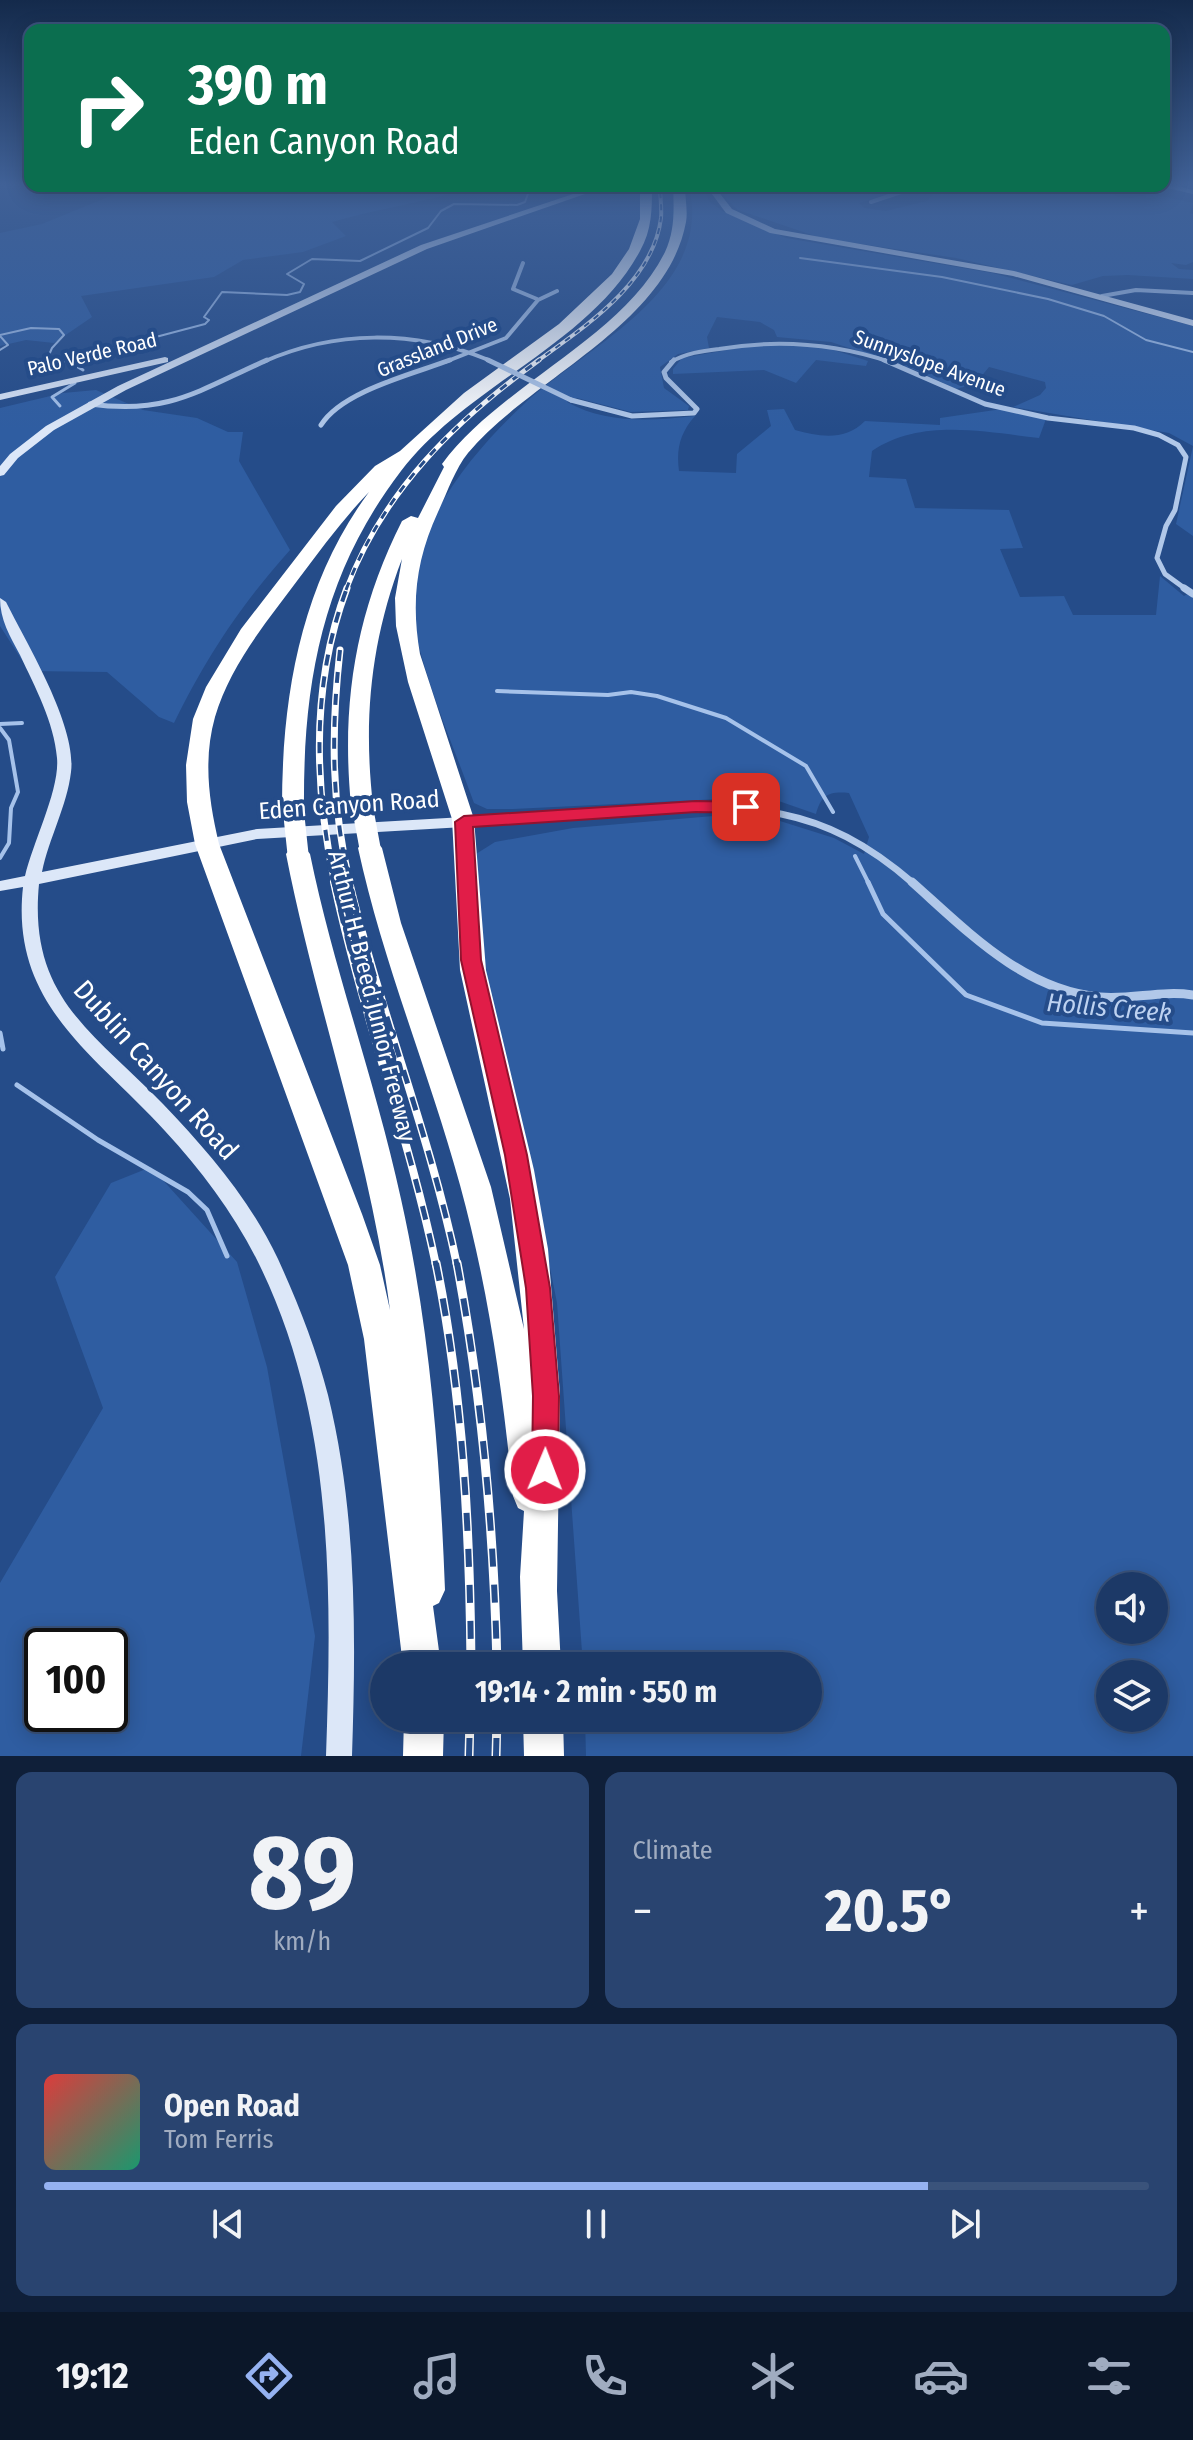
<!DOCTYPE html>
<html lang="en">
<head>
<meta charset="utf-8">
<style>
  :root { --surface:#1c3967; --page:#294470; --text:#f1f3f6; --muted:#a0acc0; --line:#3a537b; --accent:#95b2f1 }
  body { margin:0; font-family:"Fira Sans Condensed",sans-serif; background:var(--page); color:var(--text); height:100vh; display:flex; flex-direction:column; font-size:30px; white-space:nowrap }
  * { box-sizing:border-box; margin:0 }
  p { font-size:26px; color:var(--muted) }
  .icon { flex:none; width:44px; height:44px; fill:none; stroke:currentColor; stroke-width:2; stroke-linecap:round; stroke-linejoin:round }
  .map { position:relative; height:1756px; overflow:hidden }
  .side { display:flex; flex-direction:column; gap:16px; padding:16px; background:#0f1f39; flex:1 }
  .side>* { flex:none }
  .guide { position:absolute; left:24px; top:24px; width:1146px; height:168px; border-radius:16px; box-shadow:0 4px 20px #0003,0 0 0 2px var(--line); background:#0b6e4f; color:#fff; overflow:hidden }
  .buttons { position:absolute; left:1096px; top:1572px; display:grid; gap:16px }
  .buttons a { display:grid; place-items:center; width:72px; height:72px; border-radius:50%; background:var(--surface); box-shadow:0 4px 20px #0003,0 0 0 2px var(--line); font-size:40px }
  .speed { position:absolute; left:24px; top:1628px; display:flex; gap:16px; font-size:40px; font-weight:700; text-align:center }
  .speed>* { display:grid; place-content:center; width:104px; height:104px; border-radius:50%; background:var(--surface); box-shadow:0 4px 20px #0003,0 0 0 2px var(--line); line-height:1 }
  .speed .limit { border:4px solid #111; border-radius:12px; background:#fff; color:#111 }
  .pin { position:absolute; display:grid; place-items:center; width:68px; height:68px; color:#fff; margin:-34px; border-radius:16px; box-shadow:0 4px 12px #0006 }
  .me { position:absolute; width:88px; margin:-44px; rotate:1deg; stroke-linejoin:round; filter:drop-shadow(0 0 6px #0008) }
  .turn { display:flex; align-items:center; gap:28px; height:168px; padding:0 32px; font-size:36px }
  .turn .icon { width:104px; height:104px; stroke-width:2.5 }
  .turn b { display:block; font-size:56px; line-height:68px }
  .big { font-size:60px; font-weight:700; line-height:1.1 }
  .side .card { flex:1; display:flex; flex-direction:column; justify-content:center; gap:12px; min-width:0; padding:0 28px; border-radius:16px; background:var(--page) }
  .side .dial { align-items:center; gap:0 }
  .dial b { font-size:104px; line-height:1 }
  .song { display:flex; align-items:center; gap:24px }
  .cover { width:96px; height:96px; border-radius:12px; background:linear-gradient(135deg,hsl(0 70% 55%),hsl(160 70% 35%)) }
  .played { height:8px; border-radius:4px; background:linear-gradient(90deg,var(--accent) 80%,var(--line) 80%) }
  .keys { display:flex; justify-content:space-around; direction:ltr }
  .heat { display:flex; justify-content:space-between; align-items:center; font-size:44px; direction:ltr }
  .side .tiles { flex:1; display:grid; gap:16px; grid-template-columns:1fr 1fr }
  .card:last-child { grid-column:span 2 }
  .trip { position:absolute; left:370px; top:1652px; width:452px; height:80px; border-radius:40px; background:var(--surface); box-shadow:0 4px 20px #0003,0 0 0 2px var(--line); font-weight:700; line-height:80px; text-align:center }
  .menu { display:flex; height:128px; justify-content:space-around; align-items:center; background:#0b1729; color:var(--muted) }
  .menu .icon { width:56px; height:56px }
  .menu .selected { color:var(--accent) }
  .menu b { font-size:36px; color:var(--text) }
  .map>svg:first-child { display:block }
  .green { fill:#2f5da1; fill-rule:evenodd }
  .lines { fill:none; stroke-linecap:round; stroke-linejoin:round }
  .stream-far3 { stroke:#a6c2ea; stroke-width:2 }
  .stream-far2 { stroke:#a6c2ea; stroke-width:3 }
  .stream-far1 { stroke:#a6c2ea; stroke-width:4 }
  .stream { stroke:#a6c2ea; stroke-width:5 }
  .street-far3 { stroke:#b1c8e9; stroke-width:4 }
  .street-far2 { stroke:#b1c8e9; stroke-width:5 }
  .street-far1 { stroke:#b1c8e9; stroke-width:7 }
  .street { stroke:#b1c8e9; stroke-width:9 }
  .secondary { fill:#dce7f8; fill-rule:evenodd }
  .highway { fill:#fff; fill-rule:evenodd }
  .rail-far4-casing { stroke:#fff; stroke-width:4 }
  .rail-far3-casing { stroke:#fff; stroke-width:5 }
  .rail-far2-casing { stroke:#fff; stroke-width:7 }
  .rail-far1-casing { stroke:#fff; stroke-width:8 }
  .rail-casing { stroke:#fff; stroke-width:9 }
  .rail-far4 { stroke:#254c89; stroke-width:2; stroke-dasharray:6; stroke-linecap:butt }
  .rail-far3 { stroke:#254c89; stroke-width:3; stroke-dasharray:8; stroke-linecap:butt }
  .rail-far2 { stroke:#254c89; stroke-width:4; stroke-dasharray:11; stroke-linecap:butt }
  .rail-far1 { stroke:#254c89; stroke-width:5; stroke-dasharray:14; stroke-linecap:butt }
  .rail { stroke:#254c89; stroke-width:6; stroke-dasharray:18; stroke-linecap:butt }
  .street-bridge-far1 { stroke:#b1c8e9; stroke-width:4 }
  .street-bridge { stroke:#b1c8e9; stroke-width:5 }
  .highway-bridge { stroke:#fff; stroke-width:21 }
  .route { fill:#e11d48; stroke:#92132f; stroke-width:2 }
  .labels { text-anchor:middle; dominant-baseline:central; stroke-width:8; stroke-linejoin:round; paint-order:stroke }
  .far-street-label { font-size:20px; fill:#fff; stroke:#254c89 }
  .street-label { font-size:24px; fill:#fff; stroke:#254c89 }
  .water-label { font-size:26px; font-style:italic; fill:#bdd2f1; stroke:#254c89 }
  .near-street-label { font-size:28px; fill:#fff; stroke:#254c89 }
</style>
</head>
<body>
<div class="map">
<svg width="1193" height="1756" viewBox="0 0 1193 1756">
  <rect width="100%" height="100%" fill="#254c89"/>
  <path class="green" d="M135 186H479C430 201 381 208 332 222L346 236 303 252 243 260 214 277 81 296 92 317 54 343 26 340 0 346V233L42 224Z
    M689 186H702L709 201 722 211 786 238 992 273 1193 326V536L1176 524 1193 446 1169 433 1013 407 1040 395 1046 388 1045 382 989 367 975 384 956 389 913 369 831 342 777 337 774 330 760 322 717 317 707 337 709 348 678 354 660 367 664 388 689 406 688 410 631 412 577 398 567 402C606 424 652 421 695 416 680 433 676 449 679 471L736 473 737 454 771 426 767 410 784 409 795 430C820 437 845 441 865 421L940 425V418L1002 409 1046 419 1039 438C984 432 921 418 872 451L869 477 906 479 915 508 1009 510 1023 548 1000 549 1020 597 1064 596 1073 615H1156L1160 576 1184 596 1193 591V1756H586L585 1718H808V1666H583L557 1303 515 1091 491 1002 477 905 476 854 495 842 573 828 725 815 780 821 834 838 864 854 869 837 849 793C829 791 821 795 816 814L770 798 769 791 729 793 720 799 513 809H487L474 803C456 753 435 705 421 654 418 642 412 630 411 618 403 537 467 457 523 405 586 346 714 291 689 186ZM1110 1586H1154V1630H1110ZM1110 1674H1154V1718H1110Z
    M720 186H733L724 189 742 192 757 188 740 186H912L859 203 864 208 886 211 927 201 936 191 935 186H1096L1118 197 1131 198 1151 194 1193 203 1190 213 1193 214V262L1186 265 1171 263 1179 269 1193 270V279L1128 275 1103 276 1072 285 956 258 821 238 738 210 726 199Z
    M767 343 818 345 868 361 866 366 816 360 796 383 764 370 673 374V369L682 358Z
    M96 390 143 410 197 418 228 432H243L239 461 290 550C240 606 207 656 174 723L159 717 107 672 29 671 0 626V408L63 393Z
    M151 1167 237 1262 267 1367 315 1636 301 1756H0V1583L103 1408 55 1277 111 1183ZM42 1646H110V1714H42Z"/>
  <g class="lines">
    <path class="stream-far3" d="M800 258 942 277 1048 299 1104 316 1146 340 1193 352
      M0 335 31 328 59 329 64 335 52 348 46 362
      M0 336 8 345 0 350
      M81 358 82 362
      M61 362 205 324 209 320 204 317 222 292 287 295 300 292 304 284 287 274 312 259 360 261 428 228 441 211 454 204 517 205 525 202 530 188 534 186"/>
    <path class="stream-far2" d="M47 360 52 364 69 360
      M81 360 82 365 78 367 83 370
      M60 406 52 397 75 383"/>
    <path class="stream-far1" d="M497 691 608 695 631 692 657 696 726 718 806 766 833 812
      M0 724 22 723
      M0 728 9 740 18 792 11 808 9 843 0 858
      M855 856 869 884"/>
    <path class="stream" d="M868 882 883 914 966 995 1042 1023 1193 1033
      M0 1033 3 1049
      M17 1085 98 1140 188 1192 207 1210 227 1256"/>
    <path class="street-far3" d="M1164 185 1193 192
      M871 202 919 186
      M523 263 513 289 537 299
      M1102 296 1136 290 1193 293
      M263 362C335 330 413 330 486 359
      M445 362 506 338 538 300 557 291
      M671 362C686 353 702 351 719 349 778 339 833 343 890 362"/>
    <path class="street-far2" d="M884 360 985 404 1048 418 1134 428 1159 435 1178 445 1186 457 1175 510 1166 526 1157 558 1165 574 1187 590
      M571 400 632 416 694 413 697 409 666 378 664 372 674 360
      M90 404C169 415 199 390 267 360
      M321 425C342 391 413 374 450 360"/>
    <path class="street-far1" d="M1184 588 1193 594
      M467 822C522 818 576 815 631 811 749 804 820 802 914 884"/>
    <path class="street" d="M912 882C966 930 1024 991 1100 997 1131 1000 1162 990 1193 995"/>
    <path class="secondary" d="M597 186H608L427 249 126 390 54 430 18 458 4 475 0 476V466L10 454 46 426 118 386 421 245Z
      M706 186H714L732 209 775 229 1014 271 1193 320V326L1013 276 770 233 726 213Z
      M165 357 168 358V362L0 400V394Z
      M0 598 6 602C27 644 77 726 71 772 67 806 49 838 42 872L257 829 464 817 472 822 464 827 257 839 39 884C28 997 93 1032 163 1104 207 1150 251 1201 278 1259 298 1303 316 1348 328 1395 357 1513 356 1636 352 1756H326C332 1590 334 1417 259 1264 235 1215 202 1171 165 1131 95 1054 10 1005 23 887L0 891V881L25 876C33 842 60 789 57 758 54 722 35 687 20 655 10 636 0 620 0 598Z"/>
    <path class="highway" d="M640 186H652C652 209 652 230 640 251 589 345 467 385 401 471 323 573 303 681 304 807L301 812H285L282 807C282 695 301 584 369 492 343 519 322 548 300 577 268 620 230 665 215 717 203 760 209 802 219 844L362 1214 380 1265 390 1310C370 1155 316 1007 286 854L290 849H306L310 854C334 971 376 1083 401 1199 430 1328 440 1459 445 1590L439 1603 433 1606 441 1666H403L364 1339 348 1265 195 844 187 802 186 765 193 719 206 687 241 629 336 506 375 466 400 451 464 393 559 324 612 274 629 249 640 219Z
      M673 186H685C685 198 688 211 686 222 667 325 531 378 468 453 455 469 447 493 438 512 416 560 411 602 420 654L474 819 486 970 534 1170 548 1249 560 1394 557 1591 561 1666H523L520 1577 524 1511 518 1508 513 1496C503 1391 488 1287 460 1185 429 1072 383 963 358 848L362 843H378L382 848 401 923 491 1187 524 1329 510 1199 460 970 452 819 408 682 396 626 395 598 402 559C371 640 363 719 373 805L370 810H354L351 805C341 703 356 612 402 521L411 516 418 518 444 467 442 464C501 384 622 339 665 252 675 231 674 209 673 186Z
      M404 1718H444L443 1756H403Z
      M523 1718H563L564 1756H524Z"/>
    <defs>
      <path id="rail-far4" d="M536 362C584 327 653 283 661 218 662 208 660 196 660 186"/>
      <path id="rail-far3" d="M346 590C383 491 455 421 539 360"/>
      <path id="rail-far2" d="M340 650C331 731 331 804 350 884
        M335 884C314 787 311 683 347 588"/>
      <path id="rail-far1" d="M334 882C362 1012 409 1136 436 1265
        M349 882C380 1012 430 1135 457 1265"/>
      <path id="rail" d="M436 1263C463 1396 470 1531 471 1666
        M457 1263C482 1397 494 1530 497 1666
        M469 1756 470 1718
        M496 1756 497 1718"/>
    </defs>
    <use href="#rail-far4" class="rail-far4-casing"/>
    <use href="#rail-far3" class="rail-far3-casing"/>
    <use href="#rail-far2" class="rail-far2-casing"/>
    <use href="#rail-far1" class="rail-far1-casing"/>
    <use href="#rail" class="rail-casing"/>
    <use href="#rail-far4" class="rail-far4"/>
    <use href="#rail-far3" class="rail-far3"/>
    <use href="#rail-far2" class="rail-far2"/>
    <use href="#rail-far1" class="rail-far1"/>
    <use href="#rail" class="rail"/>
    <path class="street-bridge-far1" d="M486 359 492 362"/>
    <path class="street-bridge" d="M488 360 571 400"/>
    <path class="highway-bridge" d="M362 805 370 848
      M293 807 298 854"/>
  </g>
  <linearGradient id="sky" x2="0" y2="1"><stop stop-color="#142a4b"/><stop offset="0.43" stop-color="#406197"/><stop offset="1" stop-color="#406197" stop-opacity="0"/></linearGradient>
  <rect width="1193" height="430" fill="url(#sky)"/>
  <path class="route" d="M696 801 746 802 755 807 746 813 696 812 473 827 481 960 527 1155 550 1288 559 1396 558 1470 554 1479 545 1482 535 1479 532 1470 533 1396 526 1288 505 1155 461 960 455 822 464 816Z"/>
  <g class="labels">
    <g class="far-street-label">
      <text transform="translate(437 347) rotate(-22)">Grassland Drive</text>
      <text transform="translate(92 354) rotate(-13)">Palo Verde Road</text>
      <text transform="translate(930 363) rotate(20)">Sunnyslope Avenue</text>
    </g>
    <g class="street-label">
      <text transform="translate(349 805) rotate(-4)">Eden Canyon Road</text>
      <text transform="translate(372 996) rotate(76)">Arthur H. Breed Junior Freeway</text>
    </g>
    <g class="water-label">
      <text transform="translate(1109 1008) rotate(5)">Hollis Creek</text>
    </g>
    <g class="near-street-label">
      <text transform="translate(156 1070) rotate(48)">Dublin Canyon Road</text>
    </g>
  </g>
</svg>
<div class="buttons">
<a><svg class="icon" aria-label="sound" viewBox="0 0 24 24"><path d="M4 9h4l5-4v14l-5-4H4zM17 9q2 3 0 6"/></svg></a>
<a><svg class="icon" aria-label="layers" viewBox="0 0 24 24"><path d="M12 4l9 5-9 5-9-5zM3 14l9 5 9-5"/></svg></a>
</div>
<div class="speed"><div class="limit">100</div></div>
<div class="pin" style="left:746px;top:807px;background:#d93025"><svg class="icon" aria-label="arrive" viewBox="0 0 24 24"><path d="M6 21V4h12l-3 4 3 4H6"/></svg></div>
<svg class="me" style="left:545px;top:1470px" viewBox="-20 -20 40 40"><circle r="17" fill="#e11d48" stroke="#fff" stroke-width="3"/><path d="M0-11L8 9 0 5-8 9z" fill="#fff"/></svg>
<div class="trip">19:14 · 2 min · 550 m</div>
<div class="guide">
<div class="turn"><svg class="icon" aria-label="right" viewBox="0 0 24 24"><path d="M7 20v-9h11M14 6l5 5-5 5"/></svg><div><b>390 m</b>Eden Canyon Road</div></div>
</div>
</div>
<section class="side">
<div class="tiles">
<div class="card dial"><b>89</b><p>km/h</p></div>
<div class="card"><p>Climate</p>
<div class="heat"><a>−</a><b class="big">20.5°</b><a>+</a></div>
</div>
<div class="card">
<div class="song"><i class="cover"></i><div><b>Open Road</b><p>Tom Ferris</p></div></div>
<div class="played"></div>
<div class="keys"><svg class="icon" aria-label="previous" viewBox="0 0 24 24"><path d="M18 5L8 12l10 7zM5 5v14"/></svg><svg class="icon" aria-label="pause" viewBox="0 0 24 24"><path d="M8 5v14M16 5v14"/></svg><svg class="icon" aria-label="next" viewBox="0 0 24 24"><path d="M6 5l10 7-10 7zM19 5v14"/></svg></div>
</div>
</div>
</section>
<nav class="menu">
<b>19:12</b>
<svg class="icon selected" aria-label="directions" viewBox="0 0 24 24"><path d="M12 3l9 9-9 9-9-9zM9 14v-3h6M13 9l2 2-2 2"/></svg>
<svg class="icon" aria-label="music" viewBox="0 0 24 24"><path d="M9 18V5l10-2v13"/><circle cx="6" cy="18" r="3"/><circle cx="16" cy="16" r="3"/></svg>
<svg class="icon" aria-label="phone" viewBox="0 0 24 24"><path d="M5 4h4l2 5-3 2q2 4 5 5l2-3 5 2v4C11 20 4 13 5 4z"/></svg>
<svg class="icon" aria-label="climate" viewBox="0 0 24 24"><path d="M12 3v18M4 7l16 10M4 17L20 7"/></svg>
<svg class="icon" aria-label="car" viewBox="0 0 24 24"><path d="M5 17H2v-5l4-1 3-4h7l3 4 3 1v5h-3M9 17h6M6 11h13"/><circle cx="7" cy="17" r="2"/><circle cx="17" cy="17" r="2"/></svg>
<svg class="icon" aria-label="filters" viewBox="0 0 24 24"><path d="M4 7h16M4 17h16"/><circle cx="9" cy="7" r="2"/><circle cx="15" cy="17" r="2"/></svg>
</nav>
</body>
</html>
